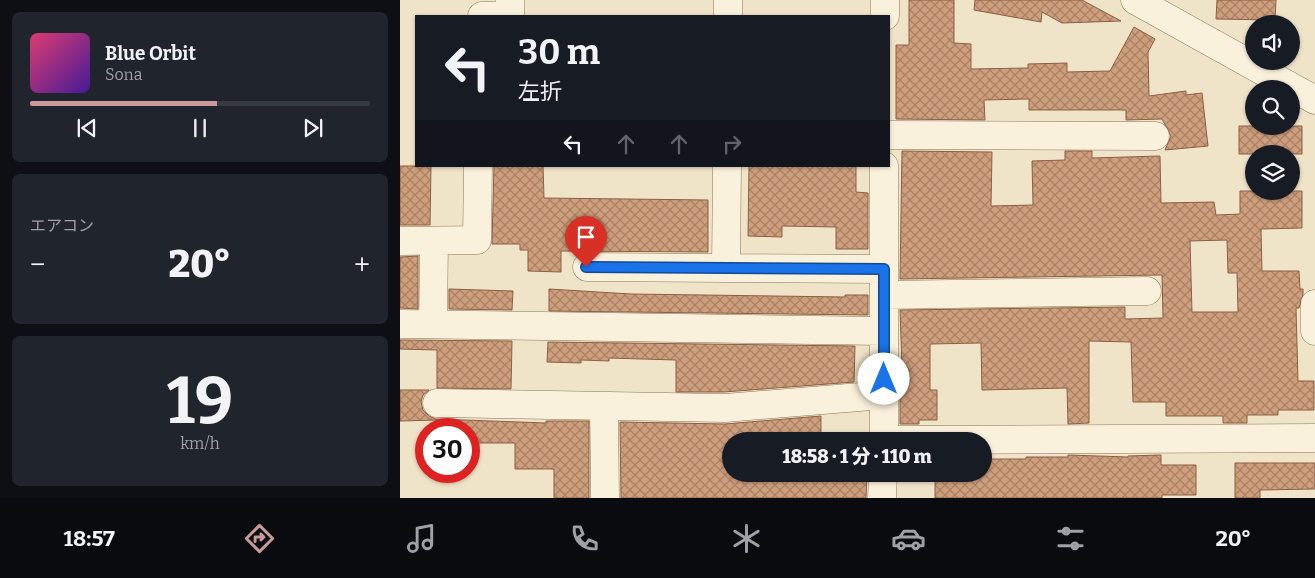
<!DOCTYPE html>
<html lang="ja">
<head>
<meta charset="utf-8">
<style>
  :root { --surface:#171b24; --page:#20242c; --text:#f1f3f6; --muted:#9ea1a6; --line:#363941; --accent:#cc999b }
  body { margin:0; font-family:Bitter,"Noto Sans JP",serif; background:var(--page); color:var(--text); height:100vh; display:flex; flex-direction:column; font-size:19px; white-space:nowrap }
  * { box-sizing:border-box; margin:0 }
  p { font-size:16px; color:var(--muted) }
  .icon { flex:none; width:28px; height:28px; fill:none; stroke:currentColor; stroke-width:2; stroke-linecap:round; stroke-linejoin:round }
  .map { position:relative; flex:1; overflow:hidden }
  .drawer { display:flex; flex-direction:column; gap:12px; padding:12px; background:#0d0f14; width:400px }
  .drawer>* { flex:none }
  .guide { position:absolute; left:15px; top:15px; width:475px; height:152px; border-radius:0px; box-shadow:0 1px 4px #0004; background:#171b24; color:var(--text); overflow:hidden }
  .fabs { position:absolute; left:845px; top:15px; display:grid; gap:10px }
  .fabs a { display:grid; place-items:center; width:55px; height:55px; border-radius:50%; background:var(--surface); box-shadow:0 1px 4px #0004; font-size:25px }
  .speed { position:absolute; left:15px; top:418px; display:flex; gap:10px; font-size:25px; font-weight:700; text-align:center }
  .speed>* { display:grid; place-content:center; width:65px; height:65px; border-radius:50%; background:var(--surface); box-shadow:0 1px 4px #0004; line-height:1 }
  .speed .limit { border:8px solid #d22; background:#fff; color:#111 }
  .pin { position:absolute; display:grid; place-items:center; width:42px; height:42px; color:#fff; margin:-51px -21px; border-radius:50% 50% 50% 0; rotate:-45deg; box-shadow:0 0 5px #0007 }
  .pin .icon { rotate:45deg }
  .me { position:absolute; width:55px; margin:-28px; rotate:0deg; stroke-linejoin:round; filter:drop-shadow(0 0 4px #0008) }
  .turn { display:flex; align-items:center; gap:18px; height:105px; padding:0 20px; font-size:22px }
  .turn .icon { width:65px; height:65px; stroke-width:2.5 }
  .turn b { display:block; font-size:35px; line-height:42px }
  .lanes { display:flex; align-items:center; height:48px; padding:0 20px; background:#0003; justify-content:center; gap:25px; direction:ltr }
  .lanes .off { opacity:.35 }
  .big { font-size:38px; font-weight:800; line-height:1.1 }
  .drawer .widget { flex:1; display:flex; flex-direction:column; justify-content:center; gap:8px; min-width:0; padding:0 18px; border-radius:8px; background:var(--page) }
  .drawer .dial { align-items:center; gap:0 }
  .dial b { font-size:65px; line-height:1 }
  .song { display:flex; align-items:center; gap:15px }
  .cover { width:60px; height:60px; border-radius:8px; background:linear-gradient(135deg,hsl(340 70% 55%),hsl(260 70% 35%)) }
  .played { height:5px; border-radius:2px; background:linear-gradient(90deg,var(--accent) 55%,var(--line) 55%) }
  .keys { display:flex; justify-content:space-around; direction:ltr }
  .heat { display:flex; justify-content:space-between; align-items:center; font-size:28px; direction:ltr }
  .trip { position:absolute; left:322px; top:432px; width:270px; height:50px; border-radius:25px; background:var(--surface); box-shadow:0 1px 4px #0004; font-weight:800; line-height:50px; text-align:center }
  .tabs { display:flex; height:80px; justify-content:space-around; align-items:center; background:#090b0e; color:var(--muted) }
  .tabs .icon { width:35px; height:35px }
  .tabs .active { color:var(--accent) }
  .tabs b { font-size:22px; color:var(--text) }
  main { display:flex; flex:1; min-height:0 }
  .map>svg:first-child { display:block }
  .building { fill:url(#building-cross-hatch); stroke:#8d5f41; fill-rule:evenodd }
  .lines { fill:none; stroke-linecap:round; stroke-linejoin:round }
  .minor-casing { stroke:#8d765c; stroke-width:29 }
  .minor { stroke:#faf1dc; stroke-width:28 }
  .route-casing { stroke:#114b97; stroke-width:12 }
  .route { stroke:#1a73e8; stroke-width:9 }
</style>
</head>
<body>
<main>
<section class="drawer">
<div class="widget">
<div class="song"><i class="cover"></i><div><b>Blue Orbit</b><p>Sona</p></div></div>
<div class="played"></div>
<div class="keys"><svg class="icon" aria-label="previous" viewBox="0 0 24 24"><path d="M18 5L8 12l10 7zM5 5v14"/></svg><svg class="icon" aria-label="pause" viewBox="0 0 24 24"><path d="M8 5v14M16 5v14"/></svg><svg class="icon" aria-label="next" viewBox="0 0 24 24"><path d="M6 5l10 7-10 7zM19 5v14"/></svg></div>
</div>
<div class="widget"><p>エアコン</p>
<div class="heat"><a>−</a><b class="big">20°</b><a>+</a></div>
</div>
<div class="widget dial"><b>19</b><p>km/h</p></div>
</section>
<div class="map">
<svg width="915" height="498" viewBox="0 0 915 498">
  <defs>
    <pattern id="building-cross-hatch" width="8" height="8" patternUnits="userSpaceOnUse" patternTransform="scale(1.25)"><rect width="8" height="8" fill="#cf9f7d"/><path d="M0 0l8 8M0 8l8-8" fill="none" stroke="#a98266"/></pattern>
  </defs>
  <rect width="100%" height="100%" fill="#f0e4c8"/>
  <path class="building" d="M509 0H554V43L571 44V69L628 68V64L667 63V72L710 71 734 27 755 39 748 52 749 96 786 91V95L802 93 808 146 765 150 771 136 762 119 726 120V110H629V99L584 100 585 120 496 119V45H509Z
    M575 0H682L721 21 662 23 642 12 641 22 574 10Z
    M817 0H876L875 20 816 19Z
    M839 126H902V154H839Z
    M502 151 592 152 591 206 633 205 632 161 665 160V151H692V158L760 156 761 203 814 202 816 215 840 214V191H902V228L861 229 862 271H899L900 289H903V294L899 308H896L898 381H914V410H878V415H847V423H823V416H766V402H733L731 342 689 341V423L668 424 667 388 582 390 581 343 530 344V390H537V420H519V424H500V367H502L500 310 725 307V319L763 318 762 275 500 279ZM827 240 828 273H837L838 312H792L790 241Z
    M0 166H31L30 225H0Z
    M94 166H143L144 198 308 200V252L161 251V272L128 271V250H120V244H92Z
    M349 166H456V192L468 193V249H436V227L382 226V237L348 236Z
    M18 256V309L0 308V257Z
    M49 289 113 291 112 310 49 309Z
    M149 289 231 294 445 297V295H468V315L149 311Z
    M0 340 112 341 111 389 37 388V350L0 349Z
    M148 342 455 346 454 382 324 392H276V360L209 358V361L181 360V363L147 362Z
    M0 390H29L23 395 21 402 23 410 29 416 36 419 146 423V421H189V498H154V469H115V443H70V429H37V420L0 421Z
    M421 416V441H331V474H467L466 498H221L220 422 325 424Z
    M668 455 728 457V456L761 455V465H796V495H762V498H535V474H584V464H590V459H626V457H668Z
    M835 463H915V489L860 490V498H835Z"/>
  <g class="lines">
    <defs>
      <path id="minor" d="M735 0 915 100
        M82 16 110 15V0
        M328 16V0
        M485 16V0
        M489 135 755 136
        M327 166 326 268 484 269
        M0 241 77 240 78 166
        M187 267 326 268
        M484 295 747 291
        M915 304V331
        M0 324 483 331
        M33 324 34 241
        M37 403 325 408 484 395
        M204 406 205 498
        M484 440 915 438
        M484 441V166
        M482 498 483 474"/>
    </defs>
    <use href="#minor" class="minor-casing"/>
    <use href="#minor" class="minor"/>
  </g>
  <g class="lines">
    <defs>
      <path id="route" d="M186 267 484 269V379"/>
    </defs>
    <use href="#route" class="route-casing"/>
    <use href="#route" class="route"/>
  </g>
</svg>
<div class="fabs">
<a><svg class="icon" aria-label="sound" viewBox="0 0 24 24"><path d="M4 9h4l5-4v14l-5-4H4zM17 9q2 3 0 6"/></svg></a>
<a><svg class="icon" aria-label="search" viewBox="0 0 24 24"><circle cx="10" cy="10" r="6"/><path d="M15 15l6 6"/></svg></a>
<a><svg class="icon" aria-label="layers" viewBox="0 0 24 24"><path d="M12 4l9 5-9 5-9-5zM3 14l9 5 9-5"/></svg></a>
</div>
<div class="speed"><div class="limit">30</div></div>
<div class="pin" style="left:186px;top:267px;background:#d93025"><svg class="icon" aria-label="arrive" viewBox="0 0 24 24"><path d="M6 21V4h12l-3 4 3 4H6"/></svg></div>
<svg class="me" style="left:484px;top:379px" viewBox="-20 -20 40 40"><circle r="19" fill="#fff"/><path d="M0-13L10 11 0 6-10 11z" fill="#1a73e8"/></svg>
<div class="trip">18:58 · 1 分 · 110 m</div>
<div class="guide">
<div class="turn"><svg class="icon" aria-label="left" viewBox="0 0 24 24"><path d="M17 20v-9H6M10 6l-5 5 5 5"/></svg><div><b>30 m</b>左折</div></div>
<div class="lanes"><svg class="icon" aria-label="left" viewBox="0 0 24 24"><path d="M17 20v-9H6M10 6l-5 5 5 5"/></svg><svg class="icon off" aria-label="ahead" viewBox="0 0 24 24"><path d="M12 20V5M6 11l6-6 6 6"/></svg><svg class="icon off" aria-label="ahead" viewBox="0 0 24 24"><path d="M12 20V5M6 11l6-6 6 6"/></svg><svg class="icon off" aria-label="right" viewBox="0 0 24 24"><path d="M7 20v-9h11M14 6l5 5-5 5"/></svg></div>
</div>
</div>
</main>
<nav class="tabs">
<b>18:57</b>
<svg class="icon active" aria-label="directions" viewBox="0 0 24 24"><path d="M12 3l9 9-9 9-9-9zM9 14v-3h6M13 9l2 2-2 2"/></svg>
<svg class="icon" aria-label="music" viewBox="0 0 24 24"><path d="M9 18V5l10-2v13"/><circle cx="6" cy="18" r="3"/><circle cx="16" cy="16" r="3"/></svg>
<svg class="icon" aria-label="phone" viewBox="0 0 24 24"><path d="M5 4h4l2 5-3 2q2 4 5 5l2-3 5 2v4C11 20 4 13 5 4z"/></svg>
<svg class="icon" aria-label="climate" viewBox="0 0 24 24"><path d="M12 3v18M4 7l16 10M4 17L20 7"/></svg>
<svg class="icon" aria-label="car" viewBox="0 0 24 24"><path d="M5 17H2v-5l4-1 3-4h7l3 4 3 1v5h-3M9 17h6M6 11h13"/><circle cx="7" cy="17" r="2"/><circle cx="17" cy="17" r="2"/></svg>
<svg class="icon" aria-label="filters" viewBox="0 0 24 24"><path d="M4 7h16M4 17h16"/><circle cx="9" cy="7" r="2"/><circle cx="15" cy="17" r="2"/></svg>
<b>20°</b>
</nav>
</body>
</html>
